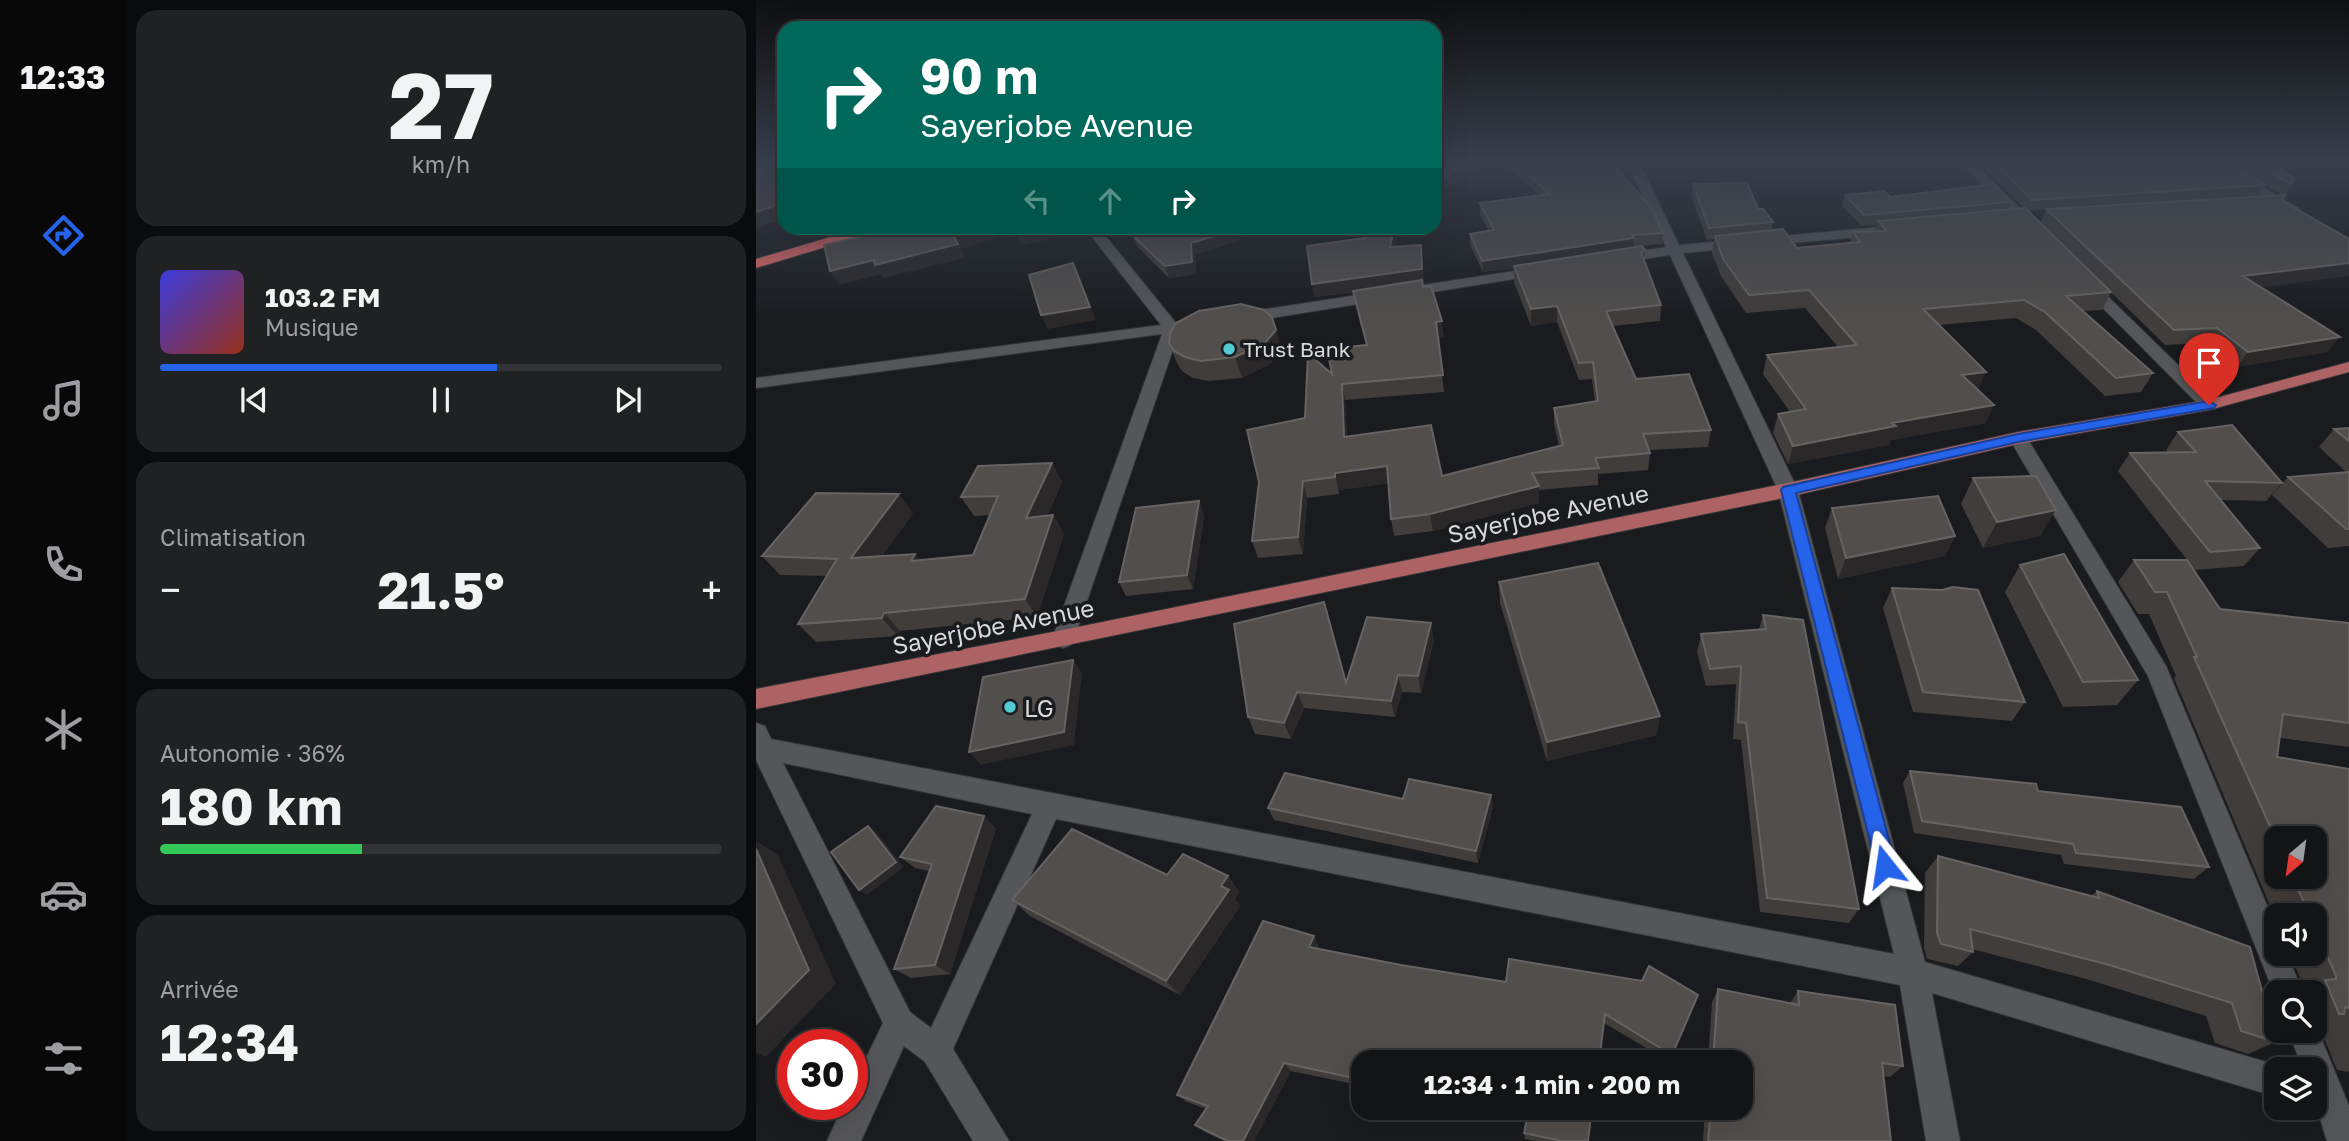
<!DOCTYPE html>
<html lang="fr">
<head>
<meta charset="utf-8">
<style>
  :root { --surface:#131416; --page:#202123; --text:#f1f3f6; --muted:#9d9ea1; --line:#323335; --accent:#2563eb }
  body { margin:0; font-family:"Golos Text",sans-serif; background:var(--page); color:var(--text); height:100vh; display:flex; flex-direction:column; font-size:26px; white-space:nowrap }
  * { box-sizing:border-box; margin:0 }
  p { font-size:23px; color:var(--muted) }
  .icon { flex:none; width:38px; height:38px; fill:none; stroke:currentColor; stroke-width:2; stroke-linecap:round; stroke-linejoin:round }
  .map { position:relative; flex:1; overflow:hidden }
  .drawer { display:flex; flex-direction:column; gap:10px; padding:10px; background:#0a0b0c; width:630px }
  .drawer>* { flex:none }
  .hud { position:absolute; left:21px; top:21px; width:665px; height:214px; border-radius:21px; box-shadow:0 7px 28px #0002,0 0 0 2px var(--line); background:#00695c; color:#fff; overflow:hidden }
  .needle { width:46px; rotate:209deg }
  .tools { position:absolute; left:1508px; top:826px; display:grid; gap:14px }
  .tools a { display:grid; place-items:center; width:63px; height:63px; border-radius:14px; background:var(--surface); box-shadow:0 7px 28px #0002,0 0 0 2px var(--line); font-size:35px }
  .speed { position:absolute; left:21px; top:1029px; display:flex; gap:14px; font-size:35px; font-weight:700; text-align:center }
  .speed>* { display:grid; place-content:center; width:91px; height:91px; border-radius:50%; background:var(--surface); box-shadow:0 7px 28px #0002,0 0 0 2px var(--line); line-height:1 }
  .speed .limit { border:10px solid #d22; background:#fff; color:#111 }
  .pin { position:absolute; display:grid; place-items:center; width:60px; height:60px; color:#fff; margin:-72px -30px; border-radius:50% 50% 50% 0; rotate:-45deg; box-shadow:0 0 7px #0007 }
  .pin .icon { rotate:45deg }
  .me { position:absolute; width:77px; margin:-38px; rotate:345deg; stroke-linejoin:round; filter:drop-shadow(0 0 5px #0008) }
  .turn { display:flex; align-items:center; gap:24px; height:147px; padding:0 28px; font-size:32px }
  .turn .icon { width:91px; height:91px; stroke-width:2.5 }
  .turn b { display:block; font-size:49px; line-height:60px }
  .lanes { display:flex; align-items:center; height:66px; padding:0 28px; background:#0003; justify-content:center; gap:35px; direction:ltr }
  .lanes .off { opacity:.35 }
  .big { font-size:52px; font-weight:700; line-height:1.1 }
  .drawer .tile { flex:1; display:flex; flex-direction:column; justify-content:center; gap:10px; min-width:0; padding:0 24px; border-radius:21px; background:var(--page) }
  .drawer .dial { align-items:center; gap:0 }
  .dial b { font-size:91px; line-height:1 }
  .song { display:flex; align-items:center; gap:21px }
  .cover { width:84px; height:84px; border-radius:10px; background:linear-gradient(135deg,hsl(240 70% 55%),hsl(10 70% 35%)) }
  .played { height:7px; border-radius:4px; background:linear-gradient(90deg,var(--accent) 60%,var(--line) 60%) }
  .keys { display:flex; justify-content:space-around; direction:ltr }
  .heat { display:flex; justify-content:space-between; align-items:center; font-size:38px; direction:ltr }
  .charge { height:10px; border-radius:5px; background:linear-gradient(90deg,#34c759 36%,var(--line) 0) }
  .trip { position:absolute; left:595px; top:1050px; width:402px; height:70px; border-radius:21px; background:var(--surface); box-shadow:0 7px 28px #0002,0 0 0 2px var(--line); font-weight:700; line-height:70px; text-align:center }
  main { display:flex; flex:1; min-height:0 }
  .dock { display:flex; flex-direction:column; width:126px; justify-content:space-around; align-items:center; background:#080809; color:var(--muted) }
  .dock .icon { width:49px; height:49px }
  .dock .on { color:var(--accent) }
  .dock b { font-size:32px; color:var(--text) }
  .map>svg:first-child { display:block }
  .lines { fill:none; stroke-linecap:round; stroke-linejoin:round }
  .street-casing { stroke:#333436; stroke-width:2 }
  .primary-casing { stroke:#333436; stroke-width:2 }
  .highway-casing { stroke:#333436; stroke-width:2 }
  .street { fill:#55565a; fill-rule:evenodd }
  .primary { fill:#ad6264; fill-rule:evenodd }
  .highway { fill:#e86a6a; fill-rule:evenodd }
  .wall { fill:#403d3b; fill-rule:evenodd }
  .shaded-wall { fill:#2a2828 }
  .building { fill:#514e4c; stroke:#666363; stroke-width:2 }
  .route { fill:#2563eb; stroke:#184099; stroke-width:2 }
  .poi-dot { fill:#51ccd2; stroke:#191b1e; stroke-width:2.5 }
  .labels { text-anchor:middle; dominant-baseline:central; stroke-width:7; stroke-linejoin:round; paint-order:stroke }
  .far-poi-label { font-size:21px; fill:#d8d9db; stroke:#191b1e; text-anchor:start }
  .street-label { font-size:24px; fill:#d8d9db; stroke:#191b1e }
  .poi-label { font-size:24px; fill:#d8d9db; stroke:#191b1e; text-anchor:start }
</style>
</head>
<body>
<main>
<nav class="dock">
<b>12:33</b>
<svg class="icon on" aria-label="directions" viewBox="0 0 24 24"><path d="M12 3l9 9-9 9-9-9zM9 14v-3h6M13 9l2 2-2 2"/></svg>
<svg class="icon" aria-label="music" viewBox="0 0 24 24"><path d="M9 18V5l10-2v13"/><circle cx="6" cy="18" r="3"/><circle cx="16" cy="16" r="3"/></svg>
<svg class="icon" aria-label="phone" viewBox="0 0 24 24"><path d="M5 4h4l2 5-3 2q2 4 5 5l2-3 5 2v4C11 20 4 13 5 4z"/></svg>
<svg class="icon" aria-label="climate" viewBox="0 0 24 24"><path d="M12 3v18M4 7l16 10M4 17L20 7"/></svg>
<svg class="icon" aria-label="car" viewBox="0 0 24 24"><path d="M5 17H2v-5l4-1 3-4h7l3 4 3 1v5h-3M9 17h6M6 11h13"/><circle cx="7" cy="17" r="2"/><circle cx="17" cy="17" r="2"/></svg>
<svg class="icon" aria-label="filters" viewBox="0 0 24 24"><path d="M4 7h16M4 17h16"/><circle cx="9" cy="7" r="2"/><circle cx="15" cy="17" r="2"/></svg>
</nav>
<section class="drawer">
<div class="tile dial"><b>27</b><p>km/h</p></div>
<div class="tile">
<div class="song"><i class="cover"></i><div><b>103.2 FM</b><p>Musique</p></div></div>
<div class="played"></div>
<div class="keys"><svg class="icon" aria-label="previous" viewBox="0 0 24 24"><path d="M18 5L8 12l10 7zM5 5v14"/></svg><svg class="icon" aria-label="pause" viewBox="0 0 24 24"><path d="M8 5v14M16 5v14"/></svg><svg class="icon" aria-label="next" viewBox="0 0 24 24"><path d="M6 5l10 7-10 7zM19 5v14"/></svg></div>
</div>
<div class="tile"><p>Climatisation</p>
<div class="heat"><a>−</a><b class="big">21.5°</b><a>+</a></div>
</div>
<div class="tile"><p>Autonomie · 36%</p><b class="big">180 km</b><div class="charge"></div></div>
<div class="tile"><p>Arrivée</p><b class="big">12:34</b></div>
</section>
<div class="map">
<svg width="1593" height="1141" viewBox="0 0 1593 1141">
  <rect width="100%" height="100%" fill="#191b1e"/>
  <g class="lines">
    <defs>
      <path id="street" d="M871 162H883L923 245 1125 227 1132 231 1125 235 927 253 1042 490 1169 962 1521 1065 1531 1069H1521V1097L1176 993 1204 1141H1170L1144 985 300 819 197 1049 253 1141H217L169 1062 148 1046 105 1141H71L88 1104H96V1087L127 1023 0 760V723L9 726 15 739 1138 954 1022 490 914 255 861 263 854 259 861 255 910 247ZM27 763 276 814 175 1028 154 1012Z
        M1205 162H1218L1280 225V231H1270Z
        M1449 162H1464L1544 209 1537 213 1532 212Z
        M329 228H343L420 323 445 319 453 324 451 327 423 332 318 639 315 645 307 648 299 645 296 639 406 334 0 388V378L405 325Z
        M784 267 791 271 789 274 484 323 476 318 484 313Z
        M1330 279 1335 280 1459 401 1462 405 1459 409H1447L1325 286 1323 283Z
        M1262 432 1271 438 1410 666 1521 929V954H1531L1547 992H1521V1001L1392 676 1253 438Z
        M1559 1023 1593 1106V1141H1571L1559 1102V1069H1547L1532 1031H1559Z"/>
      <path id="primary" d="M1593 362V372L1453 410 1262 444 1032 497 0 709V689L307 630 1032 483 1262 432 1452 400Z"/>
      <path id="highway" d="M105 228H125L123 231 0 268V259Z"/>
    </defs>
    <use href="#street" class="street-casing"/>
    <use href="#primary" class="primary-casing"/>
    <use href="#highway" class="highway-casing"/>
    <use href="#street" class="street"/>
    <use href="#primary" class="primary"/>
    <use href="#highway" class="highway"/>
  </g>
  <path class="wall" d="M679 162H728L689 189 679 166Z
    M745 162H873L872 171 864 172 907 233 906 244 877 247V248L889 250 888 260 905 305 904 321 857 326 880 379 955 430 952 447 893 450 894 453 892 470 842 474V485L783 490V503L677 531 638 536 635 519 632 483 583 490V494L551 498 547 554 502 558 496 541 549 418 576 374 610 345 597 292 559 297 556 284 609 238 642 228 639 246 667 258V287L688 337 682 339 688 392 589 400 591 437 686 476 803 446 798 424V408L839 402 836 379 823 380 801 322 775 326 758 282V268L727 272 714 245V234L733 231 724 215V203L783 195Z
    M1222 162H1469L1509 185 1502 197 1527 195 1469 162H1512L1538 178 1526 201 1505 287 1572 352 1481 367 1451 343 1409 345 1355 292 1346 310 1327 311 1397 373 1385 392 1349 396 1280 330 1260 318 1183 325 1222 389 1230 423 1135 440 1133 445 1032 464 1017 433 1022 414 1034 412 1007 374 1011 355 1082 347 1049 308 990 313 965 276 956 253 958 239 951 240 935 196 937 184 1002 209 1017 222 1015 231 1041 248 1094 243 1097 232 1119 231 1121 225 1105 226 1086 206 1089 195 1255 202 1252 209 1268 208ZM1288 210H1290L1284 223 1273 211Z
    M481 229 484 240 439 255 440 274 413 278 382 247 377 236Z
    M520 330 525 350 514 364 486 378 452 381 437 378 426 371 421 363 413 343Z
    M1593 428V546L1572 548 1516 495 1532 477 1591 473 1563 447 1578 429Z
    M1422 432 1526 483 1510 501 1465 500 1504 548 1488 566 1439 570 1362 471 1374 453 1412 452 1410 450Z
    M296 463 306 482 291 516 297 515 308 534 281 617 144 631 142 636 60 642 42 624 71 576 24 575 6 556 157 513 126 556 159 554 164 560 217 555 234 515 218 516 205 497Z
    M1217 478 1284 536 1227 548 1205 504Z
    M443 501 448 516 437 589 370 596 363 582Z
    M1076 508 1199 536 1189 556 1082 579 1069 528Z
    M1378 560 1464 609 1593 623V747L1524 738 1521 757 1593 769V1072L1581 1070 1563 1026 1559 1027V992H1544L1549 990 1534 954H1559V915H1521V922L1418 678 1420 676 1393 614H1382L1362 582ZM1521 838 1559 877H1521Z
    M1264 565 1382 680 1361 705 1307 707 1249 592Z
    M743 582 901 735 791 761 744 603Z
    M1136 588 1186 590 1269 702 1256 721 1157 712 1127 608Z
    M568 602 590 681 678 640 665 693 646 692 639 717 548 708 535 739 499 734 492 717Z
    M1007 615 1103 909 1093 923 1004 912 985 740 977 739 980 684 950 686 941 652 945 634 1003 629Z
    M1154 771 1282 791 1453 867 1438 879 1308 864 1305 855 1158 833 1147 783Z
    M735 795 737 807 722 863 518 820 512 808Z
    M240 828 194 974 155 978 138 969 173 871 159 868 144 857Z
    M1182 856 1335 896 1341 891 1494 947 1520 1042 1492 1054 1459 1043 1450 1016 1330 979 1216 949 1217 952 1202 966 1171 959 1168 948 1169 873Z
    M411 875 472 876 483 892 479 899 484 906 424 995 274 916 256 900Z
    M563 946 562 949 645 965 750 982 942 995 914 1062 848 1023 607 1062V1086L535 1071 498 1141H468L449 1132 439 1125 450 1109 431 1102 421 1095Z
    M962 989 1034 1003 1042 991 1147 1066 1134 1077 1127 1076 1135 1141H947L949 1108H985V1062H952L956 1002Z
    M704 1108H720V1111Z
    M768 1133 832 1141H780L769 1139Z"/>
  <path class="shaded-wall" d="M711 162H728L689 189 688 178Z
    M862 162H873L872 171 856 174V163Z
    M889 162H910L888 167Z
    M28 203V219L0 228V212Z
    M223 228H259L261 231 205 249 209 258 127 278 125 274 83 285 74 271Z
    M280 228H328L329 232 265 245 259 232Z
    M638 228H642L636 260 634 247Z
    M481 229 484 240 439 255 440 274 413 278 409 266 435 243Z
    M878 238 877 249 727 272 726 261Z
    M665 245 668 282H667L668 296 666 282 559 297 556 284Z
    M317 263 340 320 292 329 285 315Z
    M1593 263V276L1478 291 1487 276Z
    M801 306V322L775 326V309Z
    M686 321 688 337 682 339 680 322Z
    M520 330 525 350 514 364 486 378 479 357Z
    M1584 337 1572 352 1481 367 1492 352Z
    M1230 372 1222 390 1206 375Z
    M586 384 589 400 592 454 588 437Z
    M1238 405 1230 423 1135 440 1133 445 1032 464 1037 446 1136 423Z
    M296 463 306 482 282 536 270 518Z
    M631 466 634 483 583 490V494L579 473Z
    M547 481 551 498 547 554 542 537Z
    M783 486V503L677 531 674 514Z
    M143 494 157 513 111 576 95 558Z
    M443 501 448 516 437 589 431 575Z
    M1300 510 1284 536 1227 548 1241 522Z
    M297 515 308 534 281 617 269 599Z
    M1199 536 1189 556 1082 579 1090 558Z
    M159 554 173 572 155 561Z
    M128 613 144 631 142 636 126 618Z
    M675 623 678 640 665 693 662 676Z
    M317 660 326 673 318 745 225 765 213 752Z
    M642 675 646 692 639 717 635 701Z
    M541 692 548 708 535 739 528 723Z
    M904 716 901 735 791 761V742Z
    M735 795 737 807 722 863 720 851Z
    M228 816 240 828 194 974 179 965Z
    M112 826 120 832 148 867 111 895 103 890Z
    M0 841 22 855 80 984 10 1057 0 1053Z
    M472 876 483 892 479 899 484 906 424 995 410 981Z
    M558 936 563 946 559 957 553 947Z
    M528 1063 535 1071 498 1141H487Z"/>
  <path class="building" d="M0 162H28V203L0 212Z
    M681 162H711L688 178Z
    M757 162H862L856 163 896 209 907 233 876 235 878 238 726 261 714 234 738 230 724 203 794 194Z
    M1237 162H1469L1509 185 1276 200Z
    M1496 162H1512L1538 178 1535 184Z
    M991 183 1002 209H1007L1017 222 953 228 937 184Z
    M1237 184 1255 202 1108 215 1089 195 1128 191 1134 197Z
    M1529 195 1526 201 1593 239V263L1487 276 1584 337 1492 352 1461 328 1418 330 1290 209Z
    M1269 208 1355 292 1310 296 1397 373 1360 378 1289 312 1268 300 1167 309 1230 372 1206 375 1238 405 1136 423 1140 426 1037 446 1022 414 1050 409 1011 355 1101 345 1053 290 993 295 967 259 959 236 1027 229 1041 248 1104 242 1097 232 1131 231 1122 221Z
    M142 228H223L197 235 202 244 119 265 118 260 74 271 68 245Z
    M258 228H280L259 232Z
    M375 228H479L481 229 435 243 436 262 409 266 377 236Z
    M612 228H638L634 247 665 245 666 269 556 284 551 246 609 238Z
    M886 246 889 250 885 252 905 305 850 311 880 379 933 374 955 430 887 434 894 453 839 458 843 468 776 473 783 486 674 514 635 519 631 466 579 473V477L547 481 542 537 496 541 503 482 491 430 549 418 552 353 576 374 571 349 611 345 597 291 666 280 667 287 675 286 686 321 680 322 687 375 586 384 588 437 675 425 686 476 807 445 798 408 842 401 837 362 823 363 801 306 775 309 758 266Z
    M317 263 334 307 285 315 273 275Z
    M485 304 508 310 516 317 520 330 508 344 479 357 445 361 429 357 418 351 413 343 414 333 420 323 443 311Z
    M1476 425 1526 483 1449 481 1504 548 1454 552 1374 453 1440 452 1422 432Z
    M1593 428V441L1578 429Z
    M296 463 270 518 297 515 269 599 128 613 126 618 42 624 81 559 6 556 60 493 143 494 95 558 159 554 155 561 217 555 242 496 205 497 222 466Z
    M1593 472V529H1590L1532 477Z
    M1280 476 1300 510 1241 522 1217 478Z
    M1182 496 1199 536 1090 558 1076 508Z
    M443 501 431 575 363 582 380 508Z
    M1308 554 1382 680 1327 682 1264 565Z
    M1378 560H1431L1464 609 1593 623V723L1527 714 1521 757 1593 769V1008L1589 1007 1588 1014H1583L1569 980 1580 979V976L1563 937 1559 936V915H1552V911L1536 877H1559V838H1521V842L1438 657H1441L1411 592H1399Z
    M842 563 904 716 791 742 743 582Z
    M1197 587 1222 590 1269 702 1167 692 1136 588 1186 590Z
    M568 602 590 683 611 617 675 623 662 676 642 675 635 701 541 692 528 723 492 717 478 624Z
    M1007 615 1047 620 1103 909 1011 898 990 723 982 722 985 666 954 669 945 634 1010 629Z
    M317 660 308 732 213 752 227 677Z
    M1154 771 1280 784 1282 791 1425 807 1453 867 1320 853 1317 844 1166 821Z
    M529 773 647 799 653 779 735 795 720 851 512 808Z
    M180 806 228 816 179 965 138 969 176 864 144 857Z
    M112 826 140 862 103 890 75 852Z
    M316 829 411 875 427 854 472 876 465 886 473 890 410 981 256 900Z
    M0 849 53 970 0 1024Z
    M1182 856 1343 898 1341 891 1494 947 1520 1042 1485 1031 1476 1003 1350 964 1214 929 1217 952 1185 944 1181 933Z
    M507 921 558 936 553 947 645 965 750 982 753 959 886 981 893 966 942 995 916 1055 849 1014 843 1062H607V1080L528 1063 487 1141H472L439 1125 452 1106 421 1095Z
    M962 989 1043 1005 1042 991 1139 1005 1147 1066 1126 1063 1135 1141H952L955 1108H985V1062H957Z
    M773 1108H836L832 1141H806L768 1133Z"/>
  <linearGradient id="sky" x2="0" y2="1"><stop stop-color="#0e0f10"/><stop offset="0.5" stop-color="#383f4c"/><stop offset="1" stop-color="#383f4c" stop-opacity="0"/></linearGradient>
  <rect width="1593" height="322" fill="url(#sky)"/>
  <path class="route" d="M1453 401 1460 405 1458 408 1262 442 1040 493 1140 866 1137 873 1129 876 1122 873 1025 490 1027 487 1262 434Z"/>
  <g class="poi-dot">
    <circle cx="473" cy="349" r="7"/>
    <circle cx="254" cy="707" r="7"/>
  </g>
  <g class="labels">
    <g class="far-poi-label">
      <text x="487" y="349">Trust Bank</text>
    </g>
    <g class="street-label">
      <text transform="translate(792 513) rotate(-12)">Sayerjobe Avenue</text>
      <text transform="translate(237 626) rotate(-11)">Sayerjobe Avenue</text>
    </g>
    <g class="poi-label">
      <text x="268" y="707">LG</text>
    </g>
  </g>
</svg>
<div class="tools">
<a><svg class="needle" viewBox="-14 -14 28 28"><path d="M0-13l5 13h-10z" fill="#e53935"/><path d="M0 13l5-13h-10z" fill="#9d9ea1"/></svg></a>
<a><svg class="icon" aria-label="sound" viewBox="0 0 24 24"><path d="M4 9h4l5-4v14l-5-4H4zM17 9q2 3 0 6"/></svg></a>
<a><svg class="icon" aria-label="search" viewBox="0 0 24 24"><circle cx="10" cy="10" r="6"/><path d="M15 15l6 6"/></svg></a>
<a><svg class="icon" aria-label="layers" viewBox="0 0 24 24"><path d="M12 4l9 5-9 5-9-5zM3 14l9 5 9-5"/></svg></a>
</div>
<div class="speed"><div class="limit">30</div></div>
<div class="pin" style="left:1453px;top:405px;background:#d93025"><svg class="icon" aria-label="arrive" viewBox="0 0 24 24"><path d="M6 21V4h12l-3 4 3 4H6"/></svg></div>
<svg class="me" style="left:1129px;top:866px" viewBox="-20 -20 40 40"><path d="M0-17L14 15 0 8-14 15z" fill="#2563eb" stroke="#fff" stroke-width="4"/></svg>
<div class="trip">12:34 · 1 min · 200 m</div>
<div class="hud">
<div class="turn"><svg class="icon" aria-label="right" viewBox="0 0 24 24"><path d="M7 20v-9h11M14 6l5 5-5 5"/></svg><div><b>90 m</b>Sayerjobe Avenue</div></div>
<div class="lanes"><svg class="icon off" aria-label="left" viewBox="0 0 24 24"><path d="M17 20v-9H6M10 6l-5 5 5 5"/></svg><svg class="icon off" aria-label="ahead" viewBox="0 0 24 24"><path d="M12 20V5M6 11l6-6 6 6"/></svg><svg class="icon" aria-label="right" viewBox="0 0 24 24"><path d="M7 20v-9h11M14 6l5 5-5 5"/></svg></div>
</div>
</div>
</main>
</body>
</html>
